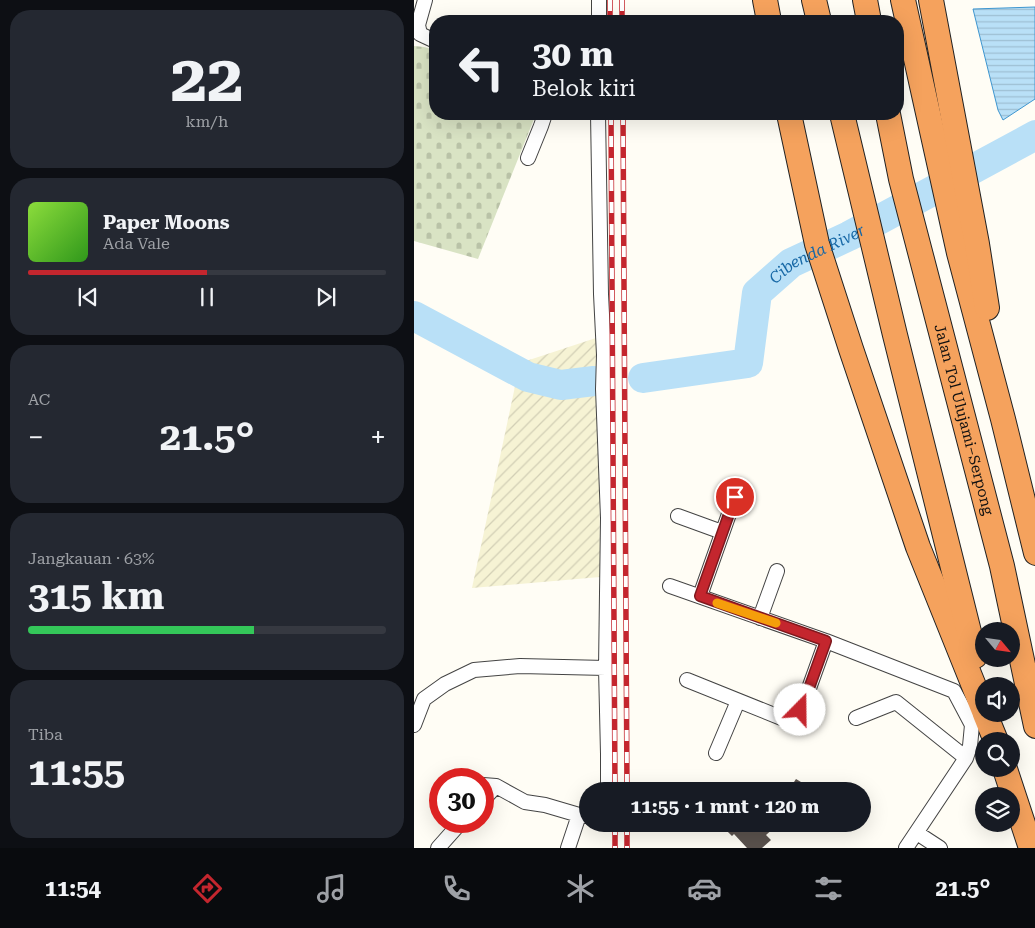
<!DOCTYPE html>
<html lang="id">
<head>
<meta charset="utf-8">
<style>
  :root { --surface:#171b24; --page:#242831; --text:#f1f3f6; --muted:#9ea1a6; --line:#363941; --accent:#c4262e }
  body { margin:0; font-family:"Roboto Serif",serif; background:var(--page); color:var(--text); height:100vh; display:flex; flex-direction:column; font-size:19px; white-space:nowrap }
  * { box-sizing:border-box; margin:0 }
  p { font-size:16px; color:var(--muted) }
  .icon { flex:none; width:28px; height:28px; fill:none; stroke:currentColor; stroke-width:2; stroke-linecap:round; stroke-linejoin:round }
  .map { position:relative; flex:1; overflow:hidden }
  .details { display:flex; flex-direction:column; gap:10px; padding:10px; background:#0d0f14; width:414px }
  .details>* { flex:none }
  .hud { position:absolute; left:15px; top:15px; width:475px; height:105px; border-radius:20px; box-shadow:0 5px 20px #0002; background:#171b24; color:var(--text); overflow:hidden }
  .needle { width:32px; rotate:119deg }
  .controls { position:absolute; left:561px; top:622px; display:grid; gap:10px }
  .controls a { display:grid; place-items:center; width:45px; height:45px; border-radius:50%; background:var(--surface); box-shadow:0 5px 20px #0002; font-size:25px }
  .speed { position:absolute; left:15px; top:768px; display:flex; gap:10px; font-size:25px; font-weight:700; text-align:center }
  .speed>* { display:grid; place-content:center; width:65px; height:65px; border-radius:50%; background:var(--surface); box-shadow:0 5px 20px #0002; line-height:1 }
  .speed .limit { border:8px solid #d22; background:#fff; color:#111 }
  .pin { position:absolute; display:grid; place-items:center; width:42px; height:42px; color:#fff; margin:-21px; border:2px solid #fff; border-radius:50%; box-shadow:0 1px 5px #0007 }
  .me { position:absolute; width:55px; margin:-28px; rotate:22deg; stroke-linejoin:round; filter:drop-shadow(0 0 4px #0008) }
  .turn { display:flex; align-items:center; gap:18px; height:105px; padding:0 20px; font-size:22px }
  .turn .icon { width:65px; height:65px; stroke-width:2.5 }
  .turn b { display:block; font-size:35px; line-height:42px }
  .big { font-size:38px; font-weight:700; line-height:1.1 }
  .details .tile { flex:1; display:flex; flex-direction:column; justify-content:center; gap:8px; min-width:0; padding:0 18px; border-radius:20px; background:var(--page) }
  .details .dial { align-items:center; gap:0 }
  .dial b { font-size:65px; line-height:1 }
  .song { display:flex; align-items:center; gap:15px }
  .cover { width:60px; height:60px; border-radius:8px; background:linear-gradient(135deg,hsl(90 70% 55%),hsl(110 70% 35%)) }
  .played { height:5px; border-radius:2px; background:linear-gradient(90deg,var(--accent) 50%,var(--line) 50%) }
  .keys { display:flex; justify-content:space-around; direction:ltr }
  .heat { display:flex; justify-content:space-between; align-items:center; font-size:28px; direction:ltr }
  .charge { height:8px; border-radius:4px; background:linear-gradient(90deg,#34c759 63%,var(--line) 0) }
  .trip { position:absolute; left:165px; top:782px; width:292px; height:50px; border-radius:25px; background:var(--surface); box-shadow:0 5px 20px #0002; font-weight:700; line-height:50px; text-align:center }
  .tabs { display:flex; height:80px; justify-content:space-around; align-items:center; background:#090b0e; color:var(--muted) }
  .tabs .icon { width:35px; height:35px }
  .tabs .on { color:var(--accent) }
  .tabs b { font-size:22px; color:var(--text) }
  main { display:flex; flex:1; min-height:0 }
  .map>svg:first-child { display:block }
  .farmland { fill:url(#farmland-furrows) }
  .cemetery { fill:url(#cemetery-stones) }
  .water { fill:url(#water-rules); stroke:#3f96cf }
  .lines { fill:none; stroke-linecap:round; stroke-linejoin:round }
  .river { stroke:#b9e0f7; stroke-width:30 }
  .building { fill:#5a524d }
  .street-casing { stroke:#444; stroke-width:16 }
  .highway-casing { stroke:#222; stroke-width:26 }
  .street { stroke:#fff; stroke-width:14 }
  .highway { stroke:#f5a25d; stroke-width:24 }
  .rail-casing { stroke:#c4262e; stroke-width:5.5 }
  .rail { stroke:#fff; stroke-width:4; stroke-dasharray:11; stroke-linecap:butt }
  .route-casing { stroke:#7f191e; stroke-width:12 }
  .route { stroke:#c4262e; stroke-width:9 }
  .slow { stroke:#f59e0b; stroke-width:9 }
  .labels { text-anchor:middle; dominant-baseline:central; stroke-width:5; stroke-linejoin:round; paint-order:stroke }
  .street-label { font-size:15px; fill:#111; stroke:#fff }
  .water-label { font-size:16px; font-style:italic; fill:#1768a6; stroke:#fff }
</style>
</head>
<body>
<main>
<section class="details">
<div class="tile dial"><b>22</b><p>km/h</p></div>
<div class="tile">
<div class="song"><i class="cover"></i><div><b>Paper Moons</b><p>Ada Vale</p></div></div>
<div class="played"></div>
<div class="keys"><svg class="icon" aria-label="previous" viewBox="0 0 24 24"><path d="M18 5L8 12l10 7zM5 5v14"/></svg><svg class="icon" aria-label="pause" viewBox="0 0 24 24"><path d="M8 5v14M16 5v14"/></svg><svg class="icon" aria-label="next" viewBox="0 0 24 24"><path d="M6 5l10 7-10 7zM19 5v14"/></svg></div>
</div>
<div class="tile"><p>AC</p>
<div class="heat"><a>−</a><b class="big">21.5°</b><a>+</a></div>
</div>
<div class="tile"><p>Jangkauan · 63%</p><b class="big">315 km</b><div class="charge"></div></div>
<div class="tile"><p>Tiba</p><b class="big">11:55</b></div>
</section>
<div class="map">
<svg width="622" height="848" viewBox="0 0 622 848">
  <defs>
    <pattern id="farmland-furrows" width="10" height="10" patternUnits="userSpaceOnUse" patternTransform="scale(1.25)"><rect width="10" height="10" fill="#f6f3d4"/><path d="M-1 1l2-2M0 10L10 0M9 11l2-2" fill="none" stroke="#d2cfb5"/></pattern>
    <pattern id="cemetery-stones" width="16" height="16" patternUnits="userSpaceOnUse" patternTransform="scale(1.25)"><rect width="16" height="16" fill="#d9e3c4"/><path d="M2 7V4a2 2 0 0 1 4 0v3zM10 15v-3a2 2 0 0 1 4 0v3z" fill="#b9c2a7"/></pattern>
    <pattern id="water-rules" width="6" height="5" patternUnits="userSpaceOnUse" patternTransform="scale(1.25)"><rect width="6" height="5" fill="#b9e0f7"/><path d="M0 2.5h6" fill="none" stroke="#9ebfd3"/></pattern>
  </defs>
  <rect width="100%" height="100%" fill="#fffdf5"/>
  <path class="farmland" d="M185 337 186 577 58 588 106 363Z"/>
  <path class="cemetery" d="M0 46 10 47 21 50V114H122L64 259 0 241Z"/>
  <path class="water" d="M621 7V99L589 120 584 110 559 9Z"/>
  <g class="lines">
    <g class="river">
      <path d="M0 316 114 377 147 385 180 381"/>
      <path id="s1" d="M229 378 334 363 343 293 377 263 435 236 622 135"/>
    </g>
  </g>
  <path class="building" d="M382 779 402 791H374Z
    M312 824H358L361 827 352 835 357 840 348 848H333L320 834 318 836 309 827Z"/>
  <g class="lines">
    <defs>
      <path id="street" d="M11 0 4 25 6 34 21 41
        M185 21V0
        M184 114 187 294 190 355 189 389 194 518 192 668 194 754V791
        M114 158 127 126 131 114
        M264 516 308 532
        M256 586 412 641 540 691 558 725 556 746 552 758 492 848
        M286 596 321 497
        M346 618 363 571
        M273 680 370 719 380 717 389 705 412 641
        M442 718 482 702 552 758
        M0 725 10 699 31 684 60 670 106 666 192 668
        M302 753 324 701
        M69 785 82 786 111 802 131 805 165 815 174 816
        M69 800 82 786
        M503 833 526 848
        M24 848 48 821
        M154 848 165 815"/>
      <g id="highway">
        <path d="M351 0 355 21"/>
        <path d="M400 0 405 21"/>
        <path d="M451 0 455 21"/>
        <path d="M489 0 545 253 589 419 622 553"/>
        <path d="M517 0 563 244 573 308"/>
        <path d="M375 114 403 244 437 349 504 547 570 711"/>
        <path d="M428 114 481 335 561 656"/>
        <path id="s2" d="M474 114 487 179 588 566 622 726"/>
        <path d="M571 714 582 741"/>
        <path d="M591 769 617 848"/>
      </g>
    </defs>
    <use href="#street" class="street-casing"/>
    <use href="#highway" class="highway-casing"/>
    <use href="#street" class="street"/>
    <use href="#highway" class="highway"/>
    <defs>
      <path id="rail" d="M196 0V21
        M208 0V21
        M197 114 201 791
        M209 114 213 791
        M201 824V848
        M213 824V848"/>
    </defs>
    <use href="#rail" class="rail-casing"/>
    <use href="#rail" class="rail"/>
  </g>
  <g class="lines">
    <defs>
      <path id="route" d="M321 497 286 596 412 641 389 705 386 710"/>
    </defs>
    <use href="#route" class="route-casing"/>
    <use href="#route" class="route"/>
    <path class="slow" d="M303 603 362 623"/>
  </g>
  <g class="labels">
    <g class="street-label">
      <text stroke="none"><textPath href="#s2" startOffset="315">Jalan Tol Ulujami–Serpong</textPath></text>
    </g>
    <g class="water-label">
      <text stroke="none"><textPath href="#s1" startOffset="249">Cibenda River</textPath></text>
    </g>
  </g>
</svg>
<div class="controls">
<a><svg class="needle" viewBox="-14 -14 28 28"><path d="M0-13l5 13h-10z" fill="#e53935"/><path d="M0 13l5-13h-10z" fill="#9ea1a6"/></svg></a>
<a><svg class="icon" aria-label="sound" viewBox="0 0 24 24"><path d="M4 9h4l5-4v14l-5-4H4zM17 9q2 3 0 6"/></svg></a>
<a><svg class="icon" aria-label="search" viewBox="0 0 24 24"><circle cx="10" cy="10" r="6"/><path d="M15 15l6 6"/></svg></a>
<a><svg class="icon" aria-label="layers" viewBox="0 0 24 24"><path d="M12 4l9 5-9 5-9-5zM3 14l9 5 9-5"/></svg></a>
</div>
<div class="speed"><div class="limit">30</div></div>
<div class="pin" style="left:321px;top:497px;background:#d93025"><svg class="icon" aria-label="arrive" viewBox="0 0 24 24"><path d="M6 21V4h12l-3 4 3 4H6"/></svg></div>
<svg class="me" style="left:386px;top:710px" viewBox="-20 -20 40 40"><circle r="19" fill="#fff"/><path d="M0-13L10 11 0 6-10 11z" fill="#c4262e"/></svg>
<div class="trip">11:55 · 1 mnt · 120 m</div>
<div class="hud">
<div class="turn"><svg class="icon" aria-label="left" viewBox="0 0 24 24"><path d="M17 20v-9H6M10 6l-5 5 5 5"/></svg><div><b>30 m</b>Belok kiri</div></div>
</div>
</div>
</main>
<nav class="tabs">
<b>11:54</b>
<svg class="icon on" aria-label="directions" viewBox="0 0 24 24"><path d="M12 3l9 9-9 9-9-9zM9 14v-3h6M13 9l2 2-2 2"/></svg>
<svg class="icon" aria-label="music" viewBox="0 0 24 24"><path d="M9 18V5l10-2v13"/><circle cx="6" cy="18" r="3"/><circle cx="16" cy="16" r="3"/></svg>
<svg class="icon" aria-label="phone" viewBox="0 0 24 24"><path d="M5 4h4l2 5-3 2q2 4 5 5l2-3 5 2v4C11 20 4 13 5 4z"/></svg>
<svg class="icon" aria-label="climate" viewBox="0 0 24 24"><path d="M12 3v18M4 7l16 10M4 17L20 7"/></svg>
<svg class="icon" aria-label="car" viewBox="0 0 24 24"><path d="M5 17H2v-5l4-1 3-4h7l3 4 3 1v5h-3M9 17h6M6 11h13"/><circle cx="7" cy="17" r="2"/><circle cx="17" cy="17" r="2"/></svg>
<svg class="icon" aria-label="filters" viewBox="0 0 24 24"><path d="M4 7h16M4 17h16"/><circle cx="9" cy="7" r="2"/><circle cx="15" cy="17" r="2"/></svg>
<b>21.5°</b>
</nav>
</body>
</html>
